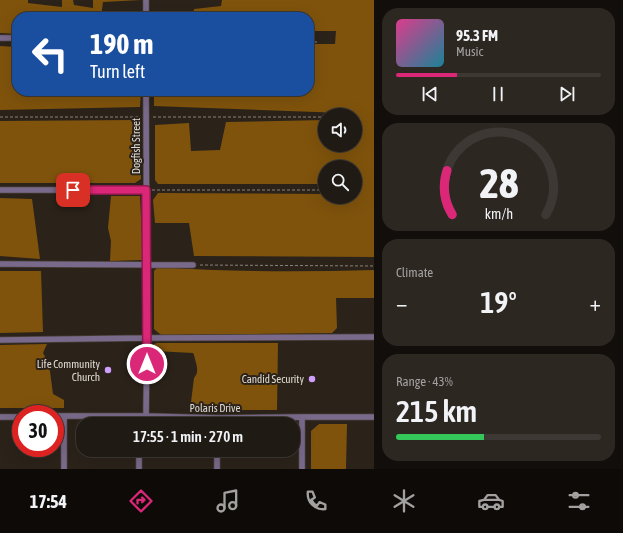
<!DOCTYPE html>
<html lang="en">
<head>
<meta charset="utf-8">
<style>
  :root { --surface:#201a14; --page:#2d2722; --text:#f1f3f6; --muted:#a2a1a0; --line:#3d3834; --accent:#db2777 }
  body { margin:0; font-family:"Asap Condensed",sans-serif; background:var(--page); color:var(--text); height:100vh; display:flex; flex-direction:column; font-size:15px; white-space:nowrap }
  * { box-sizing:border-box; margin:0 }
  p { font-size:13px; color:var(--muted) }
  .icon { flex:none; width:22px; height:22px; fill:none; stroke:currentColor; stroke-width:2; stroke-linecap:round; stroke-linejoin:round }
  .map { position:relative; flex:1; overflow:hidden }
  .panel { display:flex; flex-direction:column; gap:8px; padding:8px; background:#120e0b; width:249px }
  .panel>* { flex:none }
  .hud { position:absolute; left:12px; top:12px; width:302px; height:84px; border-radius:16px; box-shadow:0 4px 16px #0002,0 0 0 1px var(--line); background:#1a4fa0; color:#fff; overflow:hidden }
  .tools { position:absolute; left:318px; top:108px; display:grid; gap:8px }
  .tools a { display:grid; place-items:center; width:44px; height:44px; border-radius:50%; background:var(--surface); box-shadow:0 4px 16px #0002,0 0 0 1px var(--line); font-size:20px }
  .speed { position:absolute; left:12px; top:405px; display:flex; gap:8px; font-size:20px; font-weight:700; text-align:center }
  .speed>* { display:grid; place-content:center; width:52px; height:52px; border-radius:50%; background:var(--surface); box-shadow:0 4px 16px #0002,0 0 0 1px var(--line); line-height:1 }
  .speed .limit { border:6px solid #d22; background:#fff; color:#111 }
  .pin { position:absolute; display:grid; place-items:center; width:34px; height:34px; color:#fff; margin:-17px; border-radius:8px; box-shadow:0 2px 6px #0006 }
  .me { position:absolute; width:44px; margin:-22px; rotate:0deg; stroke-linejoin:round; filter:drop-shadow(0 0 3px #0008) }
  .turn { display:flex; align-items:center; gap:14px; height:84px; padding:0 12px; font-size:18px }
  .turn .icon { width:52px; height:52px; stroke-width:2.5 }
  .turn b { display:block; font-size:28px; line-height:34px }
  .big { font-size:30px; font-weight:600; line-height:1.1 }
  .panel .widget { flex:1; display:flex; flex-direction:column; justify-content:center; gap:6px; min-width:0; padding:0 14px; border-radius:16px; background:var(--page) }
  .panel .dial { align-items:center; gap:0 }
  .dial svg { height:104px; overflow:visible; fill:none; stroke:var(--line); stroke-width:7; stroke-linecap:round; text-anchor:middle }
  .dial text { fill:var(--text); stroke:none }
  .song { display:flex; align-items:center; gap:12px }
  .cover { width:48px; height:48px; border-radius:6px; background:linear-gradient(135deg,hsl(330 70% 55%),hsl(190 70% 35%)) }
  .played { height:4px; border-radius:2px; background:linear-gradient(90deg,var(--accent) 30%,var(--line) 30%) }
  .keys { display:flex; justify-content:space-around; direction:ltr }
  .heat { display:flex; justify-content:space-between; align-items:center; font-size:22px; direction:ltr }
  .charge { height:6px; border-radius:3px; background:linear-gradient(90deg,#34c759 43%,var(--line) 0) }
  .trip { position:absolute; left:76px; top:417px; width:224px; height:40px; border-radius:16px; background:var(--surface); box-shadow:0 4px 16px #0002,0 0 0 1px var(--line); font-weight:600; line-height:40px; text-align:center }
  .tab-bar { display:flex; height:64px; justify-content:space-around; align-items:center; background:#0d0a08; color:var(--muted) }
  .tab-bar .icon { width:28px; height:28px }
  .tab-bar .active { color:var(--accent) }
  .tab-bar b { font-size:18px; color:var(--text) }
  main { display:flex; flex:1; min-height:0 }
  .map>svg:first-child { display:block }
  .forest { fill:#7f530c }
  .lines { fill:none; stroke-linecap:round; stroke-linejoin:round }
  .minor-casing { stroke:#484038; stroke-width:7 }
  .path { stroke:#8a837b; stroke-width:1; stroke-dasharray:3 2; stroke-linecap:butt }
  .minor { stroke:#79698a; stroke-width:5.5 }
  .route-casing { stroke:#8e194d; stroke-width:10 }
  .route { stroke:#db2777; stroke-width:7 }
  .poi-dot { fill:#cf9eff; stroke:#2b231a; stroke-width:1.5 }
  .labels { text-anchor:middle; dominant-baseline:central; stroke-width:4; stroke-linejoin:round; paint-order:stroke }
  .street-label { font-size:11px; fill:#e0dad4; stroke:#2b231a }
  .poi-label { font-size:11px; fill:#e0dad4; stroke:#2b231a; text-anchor:end }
</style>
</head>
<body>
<main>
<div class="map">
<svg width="374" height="469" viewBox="0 0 374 469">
  <rect width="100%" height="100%" fill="#2b231a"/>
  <path class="forest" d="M0 0H28V3L62 7V0H73L74 5 93 8V0H141L103 2 101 17H17V34L0 33Z
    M222 0H374V257L194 256 189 223H155L153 200 158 193 325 194V197H355V191L359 190 355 184V167H325V184H158L155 180V125L189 123 191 151 220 150 226 122 325 120V145H355V115H343V113L154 106V91H309V44H335L336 31H309V17H193L194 9 221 6Z
    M0 46 17 47V91H141L140 107 0 110Z
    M134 120 140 123 141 179 135 183H0V121Z
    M111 196H140L143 260 110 261 111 241 108 228Z
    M0 198 32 199 40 259 0 256Z
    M158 267C229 272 302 272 374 270V298H336L337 328 332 333 161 335 154 329V271Z
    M0 271H41L43 332 0 333Z
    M157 343H278L277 410H190L194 378C200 371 196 364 194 355L193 353 155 351 153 349 154 344Z
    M47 344 43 353 49 364 53 394 64 400V408H0V345Z
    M319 424H347L346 469H311V431Z"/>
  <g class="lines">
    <defs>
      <path id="minor" d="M146 0V17
        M0 38H17
        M146 91 147 338 146 416
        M0 190H146
        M0 264 193 265
        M0 340 147 338 374 337
        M55 416H146L218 418 302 417H374
        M0 417H21
        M302 417V469
        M139 450V469
        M64 469V416
        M217 469V450"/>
    </defs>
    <use href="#minor" class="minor-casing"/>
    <path class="path" d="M309 42H318
      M0 117H139
      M153 117H325
      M152 190H325
      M200 265 374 266"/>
    <use href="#minor" class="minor"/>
  </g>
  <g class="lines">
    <defs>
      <path id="route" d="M73 190H146L147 364"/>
    </defs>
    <use href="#route" class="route-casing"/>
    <use href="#route" class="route"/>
  </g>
  <g class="poi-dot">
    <circle cx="108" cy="370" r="4"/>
    <circle cx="312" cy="379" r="4"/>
  </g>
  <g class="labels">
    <g class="street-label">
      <text transform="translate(136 146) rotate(-90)">Dogfish Street</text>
      <text x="215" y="408">Polaris Drive</text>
    </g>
    <g class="poi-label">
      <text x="100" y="364">Life Community<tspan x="100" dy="13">Church</tspan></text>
      <text x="304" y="379">Candid Security</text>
    </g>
  </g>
</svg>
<div class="tools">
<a><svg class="icon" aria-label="sound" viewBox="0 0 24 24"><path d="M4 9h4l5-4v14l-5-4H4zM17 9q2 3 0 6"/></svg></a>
<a><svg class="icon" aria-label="search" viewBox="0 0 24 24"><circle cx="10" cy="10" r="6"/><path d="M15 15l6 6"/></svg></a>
</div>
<div class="speed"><div class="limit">30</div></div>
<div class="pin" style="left:73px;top:190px;background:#d93025"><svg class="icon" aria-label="arrive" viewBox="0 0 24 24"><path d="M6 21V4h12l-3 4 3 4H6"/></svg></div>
<svg class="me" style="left:147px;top:364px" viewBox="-20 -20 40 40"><circle r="17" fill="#db2777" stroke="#fff" stroke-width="3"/><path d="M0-11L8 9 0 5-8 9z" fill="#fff"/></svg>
<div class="trip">17:55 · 1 min · 270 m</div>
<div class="hud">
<div class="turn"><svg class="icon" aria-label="left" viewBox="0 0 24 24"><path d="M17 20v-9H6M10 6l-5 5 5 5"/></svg><div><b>190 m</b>Turn left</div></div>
</div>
</div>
<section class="panel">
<div class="widget">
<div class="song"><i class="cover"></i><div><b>95.3 FM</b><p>Music</p></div></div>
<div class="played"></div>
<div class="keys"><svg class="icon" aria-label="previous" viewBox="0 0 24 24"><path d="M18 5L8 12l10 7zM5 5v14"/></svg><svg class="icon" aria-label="pause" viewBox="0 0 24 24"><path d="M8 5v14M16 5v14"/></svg><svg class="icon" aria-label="next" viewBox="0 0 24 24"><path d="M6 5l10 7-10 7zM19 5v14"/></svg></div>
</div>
<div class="widget dial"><svg viewBox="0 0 100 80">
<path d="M14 69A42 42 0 1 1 86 69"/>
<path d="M14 69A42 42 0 0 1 10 35" stroke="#db2777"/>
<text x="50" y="56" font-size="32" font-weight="700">28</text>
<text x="50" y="72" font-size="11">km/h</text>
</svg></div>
<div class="widget"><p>Climate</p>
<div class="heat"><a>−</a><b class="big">19°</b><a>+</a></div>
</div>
<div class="widget"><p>Range · 43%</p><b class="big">215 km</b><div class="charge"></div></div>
</section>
</main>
<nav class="tab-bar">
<b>17:54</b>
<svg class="icon active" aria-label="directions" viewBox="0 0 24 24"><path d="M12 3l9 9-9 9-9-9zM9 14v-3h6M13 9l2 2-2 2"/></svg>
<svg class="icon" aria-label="music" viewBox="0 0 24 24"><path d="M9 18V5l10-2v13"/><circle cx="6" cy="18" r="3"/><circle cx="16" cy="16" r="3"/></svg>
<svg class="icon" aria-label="phone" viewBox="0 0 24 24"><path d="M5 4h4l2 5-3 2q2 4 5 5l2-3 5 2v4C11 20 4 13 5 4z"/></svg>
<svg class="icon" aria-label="climate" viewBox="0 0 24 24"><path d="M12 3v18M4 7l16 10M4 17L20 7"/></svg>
<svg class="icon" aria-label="car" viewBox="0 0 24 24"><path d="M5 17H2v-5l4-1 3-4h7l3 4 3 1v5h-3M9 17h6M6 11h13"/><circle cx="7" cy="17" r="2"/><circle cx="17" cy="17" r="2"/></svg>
<svg class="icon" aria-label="filters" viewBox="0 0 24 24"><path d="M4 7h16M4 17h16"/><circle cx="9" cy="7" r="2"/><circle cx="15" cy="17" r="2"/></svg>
</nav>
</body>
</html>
